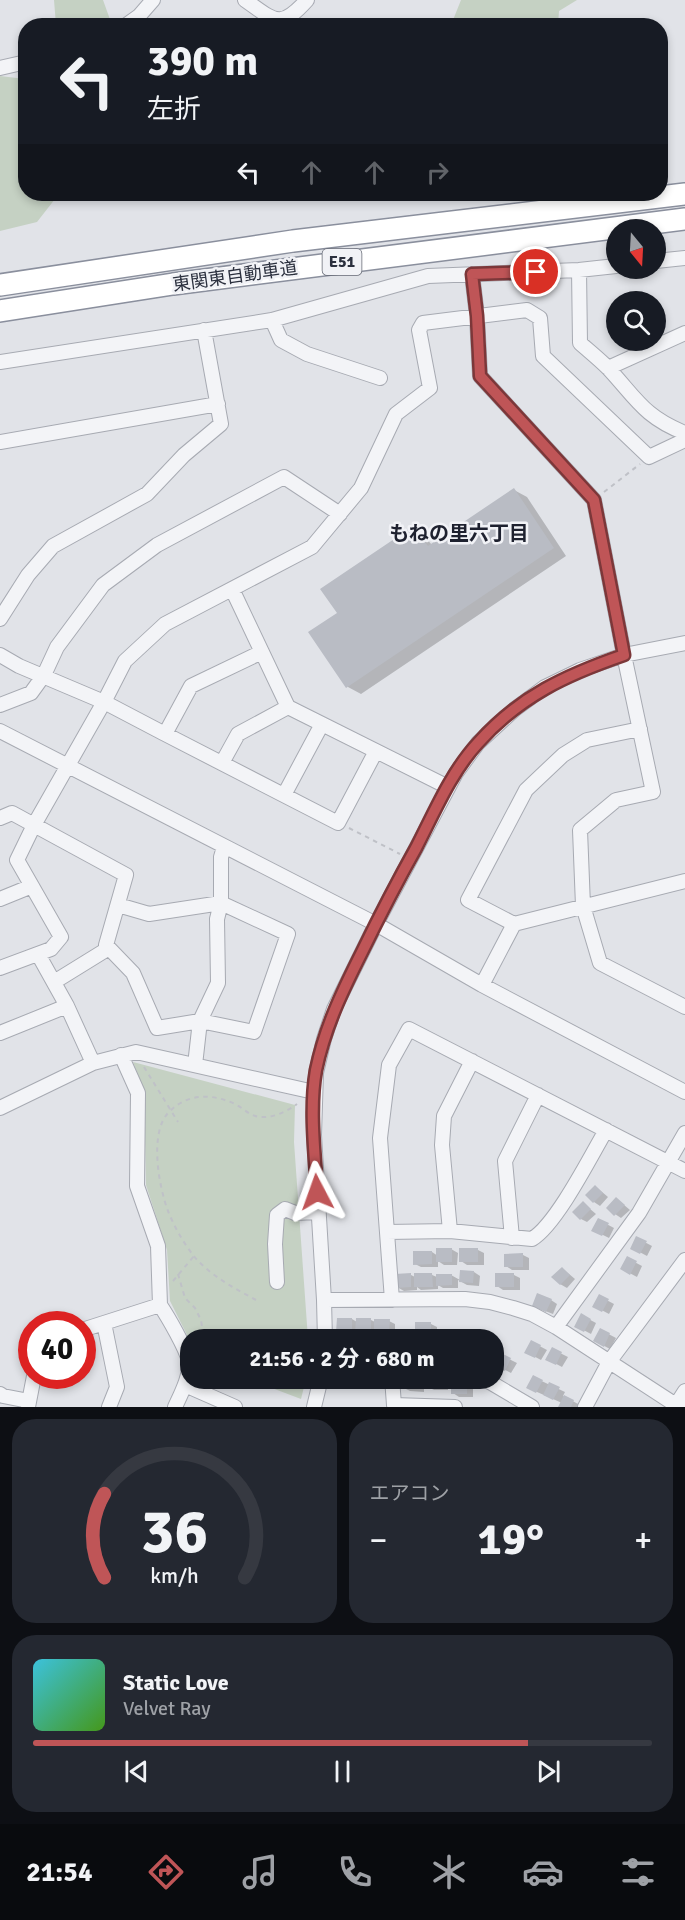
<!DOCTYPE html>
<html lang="ja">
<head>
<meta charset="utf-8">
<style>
  :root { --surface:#171b24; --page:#242831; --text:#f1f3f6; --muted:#9ea1a6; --line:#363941; --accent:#bf5557 }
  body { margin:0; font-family:Signika,"Noto Sans JP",sans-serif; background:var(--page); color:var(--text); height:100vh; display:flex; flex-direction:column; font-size:22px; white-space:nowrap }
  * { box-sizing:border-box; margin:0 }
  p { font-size:20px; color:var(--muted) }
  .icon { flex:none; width:33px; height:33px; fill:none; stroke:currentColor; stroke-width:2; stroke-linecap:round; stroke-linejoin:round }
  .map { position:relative; height:1407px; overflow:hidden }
  .drawer { display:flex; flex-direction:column; gap:12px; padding:12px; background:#0d0f14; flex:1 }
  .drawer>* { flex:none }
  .top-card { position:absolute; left:18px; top:18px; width:650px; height:183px; border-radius:24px; box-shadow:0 3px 9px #0003; background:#171b24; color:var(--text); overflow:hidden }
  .needle { width:39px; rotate:162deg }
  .controls { position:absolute; left:606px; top:219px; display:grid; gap:12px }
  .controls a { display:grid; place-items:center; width:60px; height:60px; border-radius:50%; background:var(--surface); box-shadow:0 3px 9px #0003; font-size:30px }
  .speed { position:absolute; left:18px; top:1311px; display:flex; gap:12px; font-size:30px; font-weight:700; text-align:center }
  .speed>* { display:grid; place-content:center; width:78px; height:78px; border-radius:50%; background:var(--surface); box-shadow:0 3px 9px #0003; line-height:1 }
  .speed .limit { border:9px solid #d22; background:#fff; color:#111 }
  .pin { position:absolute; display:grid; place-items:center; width:51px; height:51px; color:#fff; margin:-26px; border:3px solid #fff; border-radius:50%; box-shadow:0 2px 6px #0007 }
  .me { position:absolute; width:66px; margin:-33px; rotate:356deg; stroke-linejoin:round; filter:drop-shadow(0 0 4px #0008) }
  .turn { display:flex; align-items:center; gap:21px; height:126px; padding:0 30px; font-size:27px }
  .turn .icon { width:78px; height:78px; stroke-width:2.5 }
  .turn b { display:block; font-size:42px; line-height:51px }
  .lanes { display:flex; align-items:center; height:57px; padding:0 30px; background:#0003; justify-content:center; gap:30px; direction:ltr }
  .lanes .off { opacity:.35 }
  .big { font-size:45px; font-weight:700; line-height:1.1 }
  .drawer .tile { flex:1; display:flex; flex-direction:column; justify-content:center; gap:9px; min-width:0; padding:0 21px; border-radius:24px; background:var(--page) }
  .drawer .dial { align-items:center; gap:0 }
  .dial svg { height:156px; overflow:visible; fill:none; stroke:var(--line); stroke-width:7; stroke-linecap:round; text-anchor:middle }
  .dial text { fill:var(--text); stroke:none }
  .song { display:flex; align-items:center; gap:18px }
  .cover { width:72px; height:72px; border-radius:9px; background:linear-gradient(135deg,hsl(190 70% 55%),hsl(100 70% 35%)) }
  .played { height:6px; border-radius:3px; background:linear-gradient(90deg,var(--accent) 80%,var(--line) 80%) }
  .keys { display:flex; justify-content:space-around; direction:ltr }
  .heat { display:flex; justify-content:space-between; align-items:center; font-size:33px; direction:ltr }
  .drawer .tiles { flex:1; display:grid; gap:12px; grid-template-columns:1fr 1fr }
  .tile:last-child { grid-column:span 2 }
  .trip { position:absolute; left:180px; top:1329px; width:324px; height:60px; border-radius:24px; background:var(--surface); box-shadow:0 3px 9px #0003; font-weight:700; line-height:60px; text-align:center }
  .tabs { display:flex; height:96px; justify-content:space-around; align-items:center; background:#090b0e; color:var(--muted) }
  .tabs .icon { width:42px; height:42px }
  .tabs .selected { color:var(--accent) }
  .tabs b { font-size:27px; color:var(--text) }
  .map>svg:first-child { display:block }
  .green { fill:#c5d1c3 }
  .shadow { fill:#0003 }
  .building { fill:#b9bcc4 }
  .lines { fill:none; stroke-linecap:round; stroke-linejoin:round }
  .minor-casing { stroke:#a7aab2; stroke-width:16 }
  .highway-casing { stroke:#8a8f9d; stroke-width:24 }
  .path { stroke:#bfc1c7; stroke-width:2; stroke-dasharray:4.5 4.5; stroke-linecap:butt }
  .minor { stroke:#f3f4f7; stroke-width:14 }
  .highway { stroke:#fff; stroke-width:21 }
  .route-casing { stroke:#7c3739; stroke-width:15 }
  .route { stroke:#bf5557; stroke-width:10 }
  .labels { text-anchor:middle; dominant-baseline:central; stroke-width:5; stroke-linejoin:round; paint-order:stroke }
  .shield { fill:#f1f2f6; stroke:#666a75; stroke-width:1.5 }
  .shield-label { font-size:16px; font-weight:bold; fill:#2b303e }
  .street-label { font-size:18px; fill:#2b303e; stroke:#f1f2f6 }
  .neighbourhood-label { font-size:20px; font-weight:bold; fill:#1e212f; stroke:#f1f2f6 }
</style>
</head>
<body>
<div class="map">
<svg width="685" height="1407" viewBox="0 0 685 1407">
  <rect width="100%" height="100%" fill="#e1e3e8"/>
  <path class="green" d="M54 0H103L112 25H56Z
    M461 0H577L559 11 558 25H451Z
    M0 76 25 79 26 194H52L55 199 37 222 0 231Z
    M133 1062 295 1105 294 1142 308 1339 190 1341 170 1301 167 1250 146 1185 144 1090Z
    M248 1379H306L301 1399Z"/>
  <path class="shadow" d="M514 490 527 497 566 556 361 694 348 687 339 613 412 529 425 537 432 545Z
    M595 1186 608 1197 600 1206 594 1202Z
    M617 1199 630 1210 621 1218 615 1214Z
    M583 1203 596 1214 587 1222 581 1219Z
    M599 1220 614 1228 609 1238 593 1230Z
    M637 1238 652 1246 647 1256 632 1248Z
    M451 1249 458 1253 457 1265H444L438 1261V1267H421L415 1264 432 1252 438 1256Z
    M478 1250 484 1253V1265H467L461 1261Z
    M523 1255 529 1258V1270H512L506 1266Z
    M627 1258 642 1266 637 1277 622 1269Z
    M562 1268 575 1279 567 1288 560 1284Z
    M474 1272 480 1276 479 1286 467 1285 458 1280V1288H443L438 1285V1289L421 1290 417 1287V1290L404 1291 397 1287 411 1275 415 1277 432 1275 437 1277 451 1275 460 1280Z
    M514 1275 520 1278V1290H503L497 1286Z
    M599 1296 614 1304 609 1314 594 1306Z
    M551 1300 557 1304 553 1314 540 1309Z
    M581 1315 596 1323 591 1334 576 1326Z
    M352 1319 357 1322 371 1320 375 1322 389 1321 395 1324V1336H381L377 1333V1335H363L358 1332V1335H344L338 1331Z
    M431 1324 437 1327V1339H423L417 1335Z
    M601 1330 616 1338 610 1349 595 1341Z
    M532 1342 547 1350 541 1360 526 1352Z
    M552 1349 568 1357 562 1367 547 1359Z
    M501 1355 517 1363 511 1373 496 1365Z
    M533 1377 565 1392 563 1396 580 1405 579 1407H559L562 1403 528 1388Z
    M404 1378 424 1380V1392L410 1391 404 1388Z
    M428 1378 448 1379V1390H434L428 1387Z
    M467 1381 473 1385V1397H459L453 1393Z"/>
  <path class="building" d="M514 488 554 548 346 688 308 632 337 613 320 589 412 527 428 546Z
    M595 1185 603 1193 593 1203 585 1195Z
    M616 1197 625 1205 614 1216 606 1208Z
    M583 1201 591 1209 580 1220 572 1212Z
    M598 1218 609 1223 602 1236 591 1231Z
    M636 1236 647 1241 640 1254 630 1249Z
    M436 1248H452V1262H436Z
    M459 1248H478V1262H459Z
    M413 1251H432V1264L413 1265Z
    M523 1253V1267H504V1254Z
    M627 1256 637 1261 630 1275 620 1269Z
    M562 1267 570 1275 560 1285 551 1277Z
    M460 1270 474 1271 473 1283 459 1282Z
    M411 1273V1287L396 1288 395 1274Z
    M414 1273H432L433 1287H414Z
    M495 1273H514V1287H495Z
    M436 1274H452V1285L436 1286Z
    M537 1293 552 1299 546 1312 532 1306Z
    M599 1294 609 1299 602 1312 592 1307Z
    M581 1313 591 1319 584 1332 574 1327Z
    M337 1318H352V1332H336Z
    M356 1318H371V1332H355Z
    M374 1319H390L389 1334 374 1333Z
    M415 1322H431V1336H415Z
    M600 1328 610 1333 604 1347 593 1341Z
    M531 1340 541 1345 535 1358 524 1353Z
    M552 1347 562 1352 556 1365 545 1360Z
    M501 1353 511 1358 505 1371 494 1366Z
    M533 1375 543 1380 536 1393 526 1388Z
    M403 1378H418V1389H402Z
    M426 1378H442V1388L426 1387Z
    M451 1380H467V1394H451Z
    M549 1382 560 1387 553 1400 543 1395Z
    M564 1395 574 1400 571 1407H558Z"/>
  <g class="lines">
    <defs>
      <path id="minor" d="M245 0C275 21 280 30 307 0
        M125 26 139 16 153 0
        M0 68 26 62
        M656 261 685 258
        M579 270 580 343C589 351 599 359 608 368 636 398 644 417 685 433
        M472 274 477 316 480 376 594 500 624 655 653 792 616 800 580 830 583 906 600 963 685 1007
        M272 320 281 340 307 354 380 378
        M0 362 272 320 428 276 579 270 616 266
        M608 368 685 333
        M0 442 218 404
        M232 589 288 707 448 787
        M0 619 28 575 53 546 147 494 184 455 221 424 204 330
        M262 652 191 686 165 734 338 823 376 751
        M0 655 19 666 104 702 34 825 17 860 61 937 51 949 0 968
        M0 705 31 693 44 675 57 647 103 585 157 545 284 477 340 514
        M0 731 376 924 482 985 685 1092
        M165 734 104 702 125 661 165 624 312 547 361 488 396 414 430 388 419 330 423 323 527 310 540 318 543 356 649 457 685 440
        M222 763 238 734 288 707
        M284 795 322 724
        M0 818 12 813 126 875 106 945 133 973 157 1028 200 1021 254 1032 288 934 221 903 149 914 118 905
        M0 899 32 886
        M514 924 468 900 526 790 563 755 587 740 640 729
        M38 954 67 1006 93 1063
        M54 982 109 948
        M482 985 514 924 685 881
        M0 1033 67 1006
        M121 1055 138 1093 137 1186 158 1246 160 1305
        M195 1065 200 1021 218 983 217 919 221 903V857L224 847
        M0 1108 93 1063 136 1052 314 1092
        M450 1231 442 1145 444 1116 472 1061
        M387 1232 450 1231 532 1239C556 1225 591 1156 606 1130
        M512 1238 505 1161 538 1095
        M277 1282 275 1244 277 1215 285 1209 295 1213 318 1212
        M324 1300 465 1299 490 1302 513 1308 532 1314 556 1327 679 1407
        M392 1300 380 1138 389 1065 409 1029 685 1171
        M104 1323 117 1387 109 1407
        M556 1327 639 1213 685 1133
        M82 1330 160 1305C168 1317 186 1348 189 1361 191 1375 181 1394 175 1407
        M325 1340 324 1300 314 1135 316 1073 324 1039 334 1009 376 924 456 773 478 743 515 709 545 687 580 670 624 655 685 643
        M392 1378 394 1405 455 1407
        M483 1378 532 1407
        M185 1385 235 1407
        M0 1394 3 1396 29 1401
        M676 1405 685 1391
        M28 1407 34 1376
        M314 1407 321 1378
        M585 1407 609 1362 685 1260"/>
      <path id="highway" d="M0 285 293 241 685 194
        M0 311 173 284 685 219"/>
    </defs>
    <use href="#minor" class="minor-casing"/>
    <use href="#highway" class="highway-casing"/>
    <path class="path" d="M604 492 640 464
      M349 828 400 854
      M144 1067 178 1122
      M178 1274 185 1298 195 1308 201 1320 204 1340
      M173 1281 194 1256
      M256 1300C234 1288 209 1275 193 1255 183 1242 174 1226 168 1211 159 1187 149 1134 168 1113 187 1093 211 1093 235 1104 245 1109 251 1118 264 1117 276 1117 287 1111 297 1104"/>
    <use href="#minor" class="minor"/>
    <use href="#highway" class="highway"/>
  </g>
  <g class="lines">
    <defs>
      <path id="route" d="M317 1192C315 1153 309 1110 316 1070 325 1027 342 992 362 952 379 917 397 882 416 848 434 813 451 772 478 743 520 696 566 675 624 655L594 500 480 376 477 316 472 274 536 272"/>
    </defs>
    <use href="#route" class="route-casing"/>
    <use href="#route" class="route"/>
  </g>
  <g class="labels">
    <rect class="shield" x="322.5" y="249" width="39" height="26" rx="4.5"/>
    <g class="shield-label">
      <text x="342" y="262">E51</text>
    </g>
    <g class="street-label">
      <text transform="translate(235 276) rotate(-8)">東関東自動車道</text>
    </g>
    <g class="neighbourhood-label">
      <text x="459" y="533">もねの里六丁目</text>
    </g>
  </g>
</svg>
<div class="controls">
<a><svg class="needle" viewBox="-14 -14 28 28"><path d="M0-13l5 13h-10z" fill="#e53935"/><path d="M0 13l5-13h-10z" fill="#9ea1a6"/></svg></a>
<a><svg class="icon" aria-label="search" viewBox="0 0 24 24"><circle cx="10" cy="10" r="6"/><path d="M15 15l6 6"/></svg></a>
</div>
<div class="speed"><div class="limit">40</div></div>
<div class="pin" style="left:536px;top:272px;background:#d93025"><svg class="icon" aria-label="arrive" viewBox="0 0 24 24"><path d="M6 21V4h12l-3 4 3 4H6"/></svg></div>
<svg class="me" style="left:317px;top:1192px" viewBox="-20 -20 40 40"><path d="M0-17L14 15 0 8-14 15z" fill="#bf5557" stroke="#fff" stroke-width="4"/></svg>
<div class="trip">21:56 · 2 分 · 680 m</div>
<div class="top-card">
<div class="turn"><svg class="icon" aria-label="left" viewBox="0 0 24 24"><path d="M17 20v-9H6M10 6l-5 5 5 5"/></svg><div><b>390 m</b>左折</div></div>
<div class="lanes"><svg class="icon" aria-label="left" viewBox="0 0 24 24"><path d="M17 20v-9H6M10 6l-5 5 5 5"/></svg><svg class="icon off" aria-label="ahead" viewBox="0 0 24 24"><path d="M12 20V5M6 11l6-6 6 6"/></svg><svg class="icon off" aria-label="ahead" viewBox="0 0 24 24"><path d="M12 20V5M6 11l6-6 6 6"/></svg><svg class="icon off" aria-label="right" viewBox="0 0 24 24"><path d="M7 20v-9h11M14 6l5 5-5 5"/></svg></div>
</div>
</div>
<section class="drawer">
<div class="tiles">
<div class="tile dial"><svg viewBox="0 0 100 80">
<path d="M14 69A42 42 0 1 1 86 69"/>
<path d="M14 69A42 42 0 0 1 14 26" stroke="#bf5557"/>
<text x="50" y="56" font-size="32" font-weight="700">36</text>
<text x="50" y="72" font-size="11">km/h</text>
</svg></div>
<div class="tile"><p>エアコン</p>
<div class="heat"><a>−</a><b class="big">19°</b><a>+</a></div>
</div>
<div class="tile">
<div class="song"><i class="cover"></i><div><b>Static Love</b><p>Velvet Ray</p></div></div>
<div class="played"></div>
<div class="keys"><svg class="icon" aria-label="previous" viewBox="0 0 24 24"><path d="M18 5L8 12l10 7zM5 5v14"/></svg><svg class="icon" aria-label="pause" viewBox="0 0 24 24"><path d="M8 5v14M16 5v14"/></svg><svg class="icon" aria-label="next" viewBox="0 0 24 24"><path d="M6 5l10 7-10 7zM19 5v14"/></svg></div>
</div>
</div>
</section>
<nav class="tabs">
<b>21:54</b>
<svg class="icon selected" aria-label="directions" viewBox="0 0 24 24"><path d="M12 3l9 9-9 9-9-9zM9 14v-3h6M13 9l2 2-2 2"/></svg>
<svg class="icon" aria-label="music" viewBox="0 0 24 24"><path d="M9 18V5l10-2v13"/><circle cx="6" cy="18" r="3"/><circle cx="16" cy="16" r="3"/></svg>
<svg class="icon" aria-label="phone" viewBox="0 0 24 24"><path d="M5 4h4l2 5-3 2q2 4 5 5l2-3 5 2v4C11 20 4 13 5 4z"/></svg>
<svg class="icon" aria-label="climate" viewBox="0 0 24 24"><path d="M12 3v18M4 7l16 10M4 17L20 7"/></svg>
<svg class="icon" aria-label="car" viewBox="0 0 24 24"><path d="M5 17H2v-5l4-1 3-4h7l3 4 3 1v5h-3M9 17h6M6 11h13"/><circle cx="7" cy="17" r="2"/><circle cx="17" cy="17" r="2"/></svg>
<svg class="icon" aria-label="filters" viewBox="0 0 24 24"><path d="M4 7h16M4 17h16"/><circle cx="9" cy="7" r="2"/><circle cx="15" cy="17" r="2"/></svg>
</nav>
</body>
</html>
